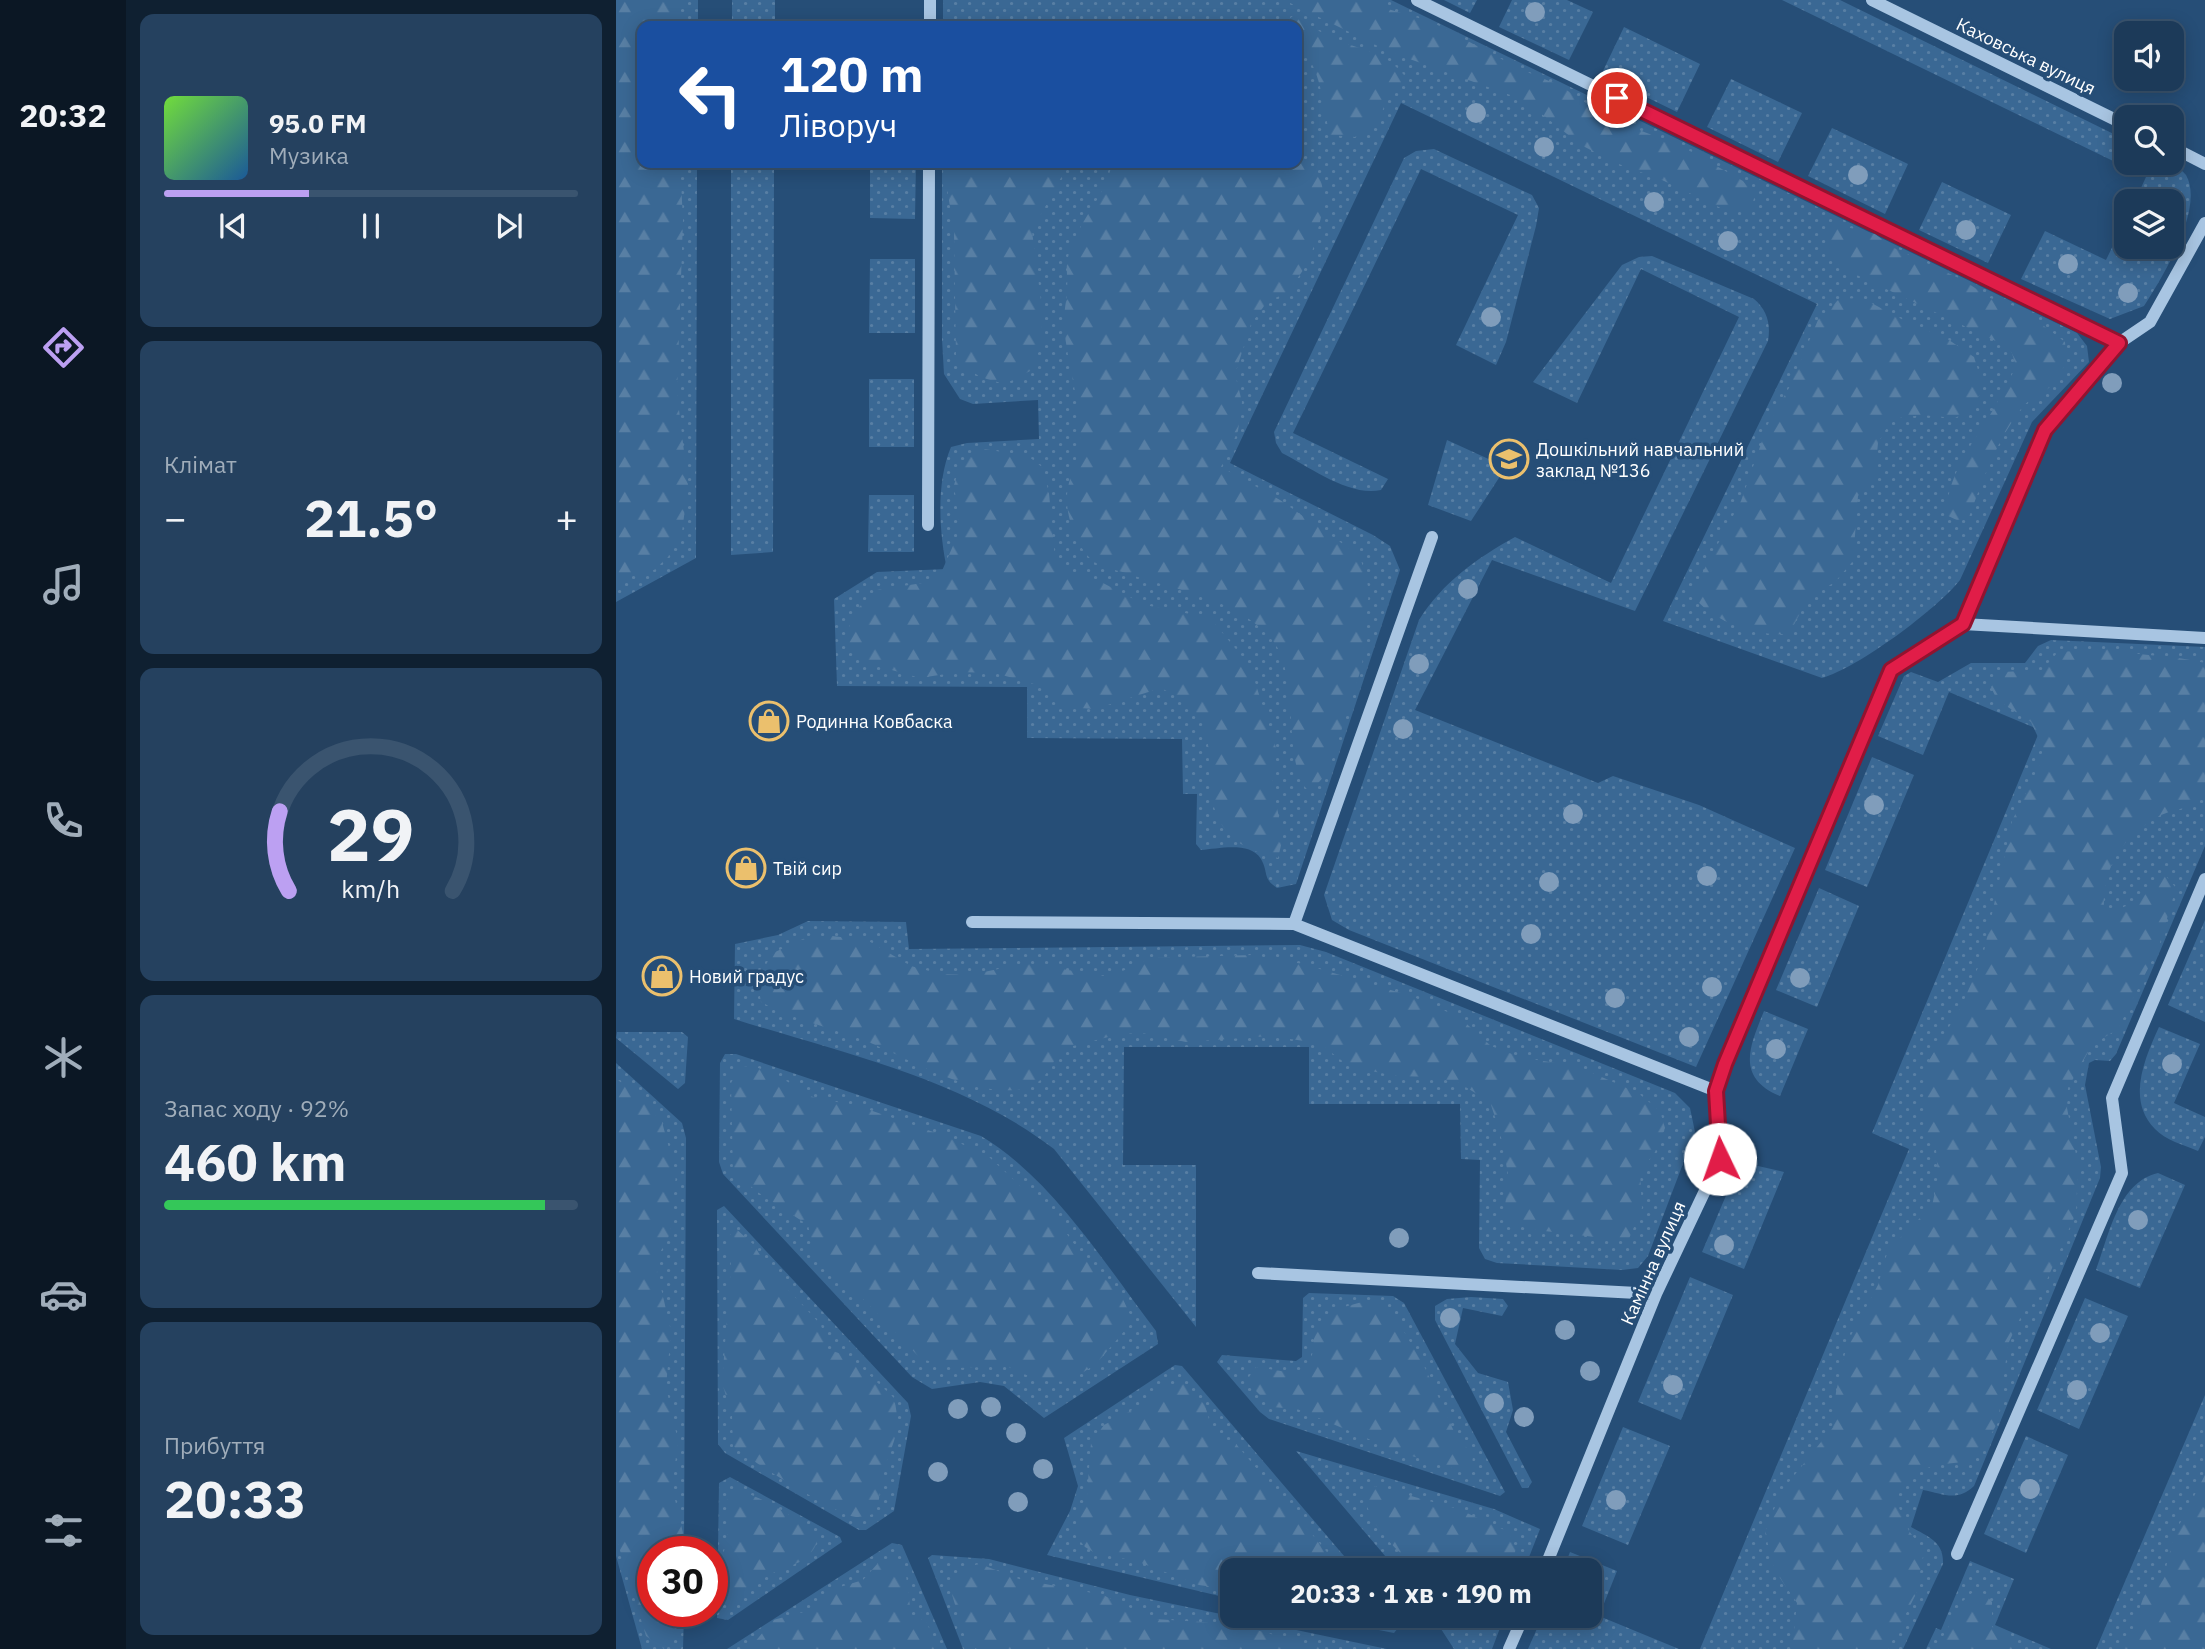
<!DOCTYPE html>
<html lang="uk">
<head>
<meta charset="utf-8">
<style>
  :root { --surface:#1c3a59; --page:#25415f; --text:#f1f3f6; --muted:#a0adba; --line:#3a546f; --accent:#bca0f2 }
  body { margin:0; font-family:"IBM Plex Sans",sans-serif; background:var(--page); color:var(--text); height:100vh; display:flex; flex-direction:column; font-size:26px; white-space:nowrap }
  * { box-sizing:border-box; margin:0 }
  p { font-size:23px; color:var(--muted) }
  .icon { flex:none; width:38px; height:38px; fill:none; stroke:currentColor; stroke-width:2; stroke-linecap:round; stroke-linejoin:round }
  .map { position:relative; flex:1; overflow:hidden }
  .details { display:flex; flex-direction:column; gap:14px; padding:14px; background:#0f2031; width:490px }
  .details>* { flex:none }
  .hud { position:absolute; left:21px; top:21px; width:665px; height:147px; border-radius:14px; box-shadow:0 4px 18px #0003,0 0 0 2px var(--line); background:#1a4fa0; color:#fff; overflow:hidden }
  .controls { position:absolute; left:1498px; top:21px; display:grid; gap:14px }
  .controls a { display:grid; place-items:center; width:70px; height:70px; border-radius:14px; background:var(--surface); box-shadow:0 4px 18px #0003,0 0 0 2px var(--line); font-size:35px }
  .speed { position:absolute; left:21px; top:1536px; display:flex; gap:14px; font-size:35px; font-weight:700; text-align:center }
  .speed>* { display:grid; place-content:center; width:91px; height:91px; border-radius:50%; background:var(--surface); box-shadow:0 4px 18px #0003,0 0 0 2px var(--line); line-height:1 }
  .speed .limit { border:10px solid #d22; background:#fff; color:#111 }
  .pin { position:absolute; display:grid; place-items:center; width:60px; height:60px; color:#fff; margin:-30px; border:4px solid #fff; border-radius:50%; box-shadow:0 2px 7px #0007 }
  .me { position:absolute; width:77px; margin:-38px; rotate:357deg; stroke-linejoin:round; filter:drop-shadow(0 0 5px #0008) }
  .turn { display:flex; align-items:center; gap:24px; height:147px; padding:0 28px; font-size:32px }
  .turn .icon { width:91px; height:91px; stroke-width:2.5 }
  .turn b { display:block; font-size:49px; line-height:60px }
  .big { font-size:52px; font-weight:800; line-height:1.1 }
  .details .tile { flex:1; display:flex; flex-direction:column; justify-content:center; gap:10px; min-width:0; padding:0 24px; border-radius:14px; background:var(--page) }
  .details .dial { align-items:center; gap:0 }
  .dial svg { height:182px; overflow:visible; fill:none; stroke:var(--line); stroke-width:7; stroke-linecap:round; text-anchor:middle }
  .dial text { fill:var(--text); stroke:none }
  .song { display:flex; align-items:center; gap:21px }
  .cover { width:84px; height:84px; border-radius:10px; background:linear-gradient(135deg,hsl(100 70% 55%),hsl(210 70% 35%)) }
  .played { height:7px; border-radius:4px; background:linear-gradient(90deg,var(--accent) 35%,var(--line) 35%) }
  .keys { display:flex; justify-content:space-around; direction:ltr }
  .heat { display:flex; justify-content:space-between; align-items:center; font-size:38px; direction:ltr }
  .charge { height:10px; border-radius:5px; background:linear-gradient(90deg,#34c759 92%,var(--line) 0) }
  .trip { position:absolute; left:604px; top:1558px; width:382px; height:70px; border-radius:14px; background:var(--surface); box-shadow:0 4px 18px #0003,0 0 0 2px var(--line); font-weight:800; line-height:70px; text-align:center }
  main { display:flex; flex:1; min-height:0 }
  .tab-bar { display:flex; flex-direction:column; width:126px; justify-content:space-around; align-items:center; background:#0b1724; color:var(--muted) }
  .tab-bar .icon { width:49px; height:49px }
  .tab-bar .active { color:var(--accent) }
  .tab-bar b { font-size:32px; color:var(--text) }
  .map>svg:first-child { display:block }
  .grass { fill:url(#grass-dots) }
  .forest { fill:url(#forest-firs) }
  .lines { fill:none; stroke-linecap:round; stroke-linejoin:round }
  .minor { stroke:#a8c5e2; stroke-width:12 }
  .tree { fill:#809dbb }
  .route-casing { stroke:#92132f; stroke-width:18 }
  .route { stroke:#e11d48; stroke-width:12 }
  .labels { text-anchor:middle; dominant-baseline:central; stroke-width:7; stroke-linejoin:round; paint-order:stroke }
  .street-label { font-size:18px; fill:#fff; stroke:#264e77 }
  .poi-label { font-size:18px; fill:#fff; stroke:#264e77; text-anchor:start }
</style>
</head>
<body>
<main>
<nav class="tab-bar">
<b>20:32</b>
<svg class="icon active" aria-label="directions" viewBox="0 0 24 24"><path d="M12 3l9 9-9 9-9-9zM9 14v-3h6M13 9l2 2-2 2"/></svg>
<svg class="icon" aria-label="music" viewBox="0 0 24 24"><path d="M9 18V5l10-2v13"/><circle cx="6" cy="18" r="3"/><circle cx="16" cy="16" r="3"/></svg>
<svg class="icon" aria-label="phone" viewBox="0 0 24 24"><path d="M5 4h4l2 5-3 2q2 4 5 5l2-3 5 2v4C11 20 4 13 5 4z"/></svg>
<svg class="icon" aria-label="climate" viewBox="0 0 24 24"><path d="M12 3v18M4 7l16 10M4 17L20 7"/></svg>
<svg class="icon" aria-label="car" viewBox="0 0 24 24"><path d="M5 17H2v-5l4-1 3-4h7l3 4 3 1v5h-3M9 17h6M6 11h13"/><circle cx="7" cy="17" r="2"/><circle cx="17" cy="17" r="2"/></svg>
<svg class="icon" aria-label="filters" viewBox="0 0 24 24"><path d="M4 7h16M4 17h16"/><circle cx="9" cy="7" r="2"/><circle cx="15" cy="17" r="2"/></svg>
</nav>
<section class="details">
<div class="tile">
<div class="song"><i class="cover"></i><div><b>95.0 FM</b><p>Музика</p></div></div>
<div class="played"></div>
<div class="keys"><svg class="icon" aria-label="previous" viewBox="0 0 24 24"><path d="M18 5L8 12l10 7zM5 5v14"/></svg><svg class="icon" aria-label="pause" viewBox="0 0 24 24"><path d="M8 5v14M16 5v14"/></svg><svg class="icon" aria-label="next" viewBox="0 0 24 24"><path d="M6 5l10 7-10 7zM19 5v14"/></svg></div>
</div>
<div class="tile"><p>Клімат</p>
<div class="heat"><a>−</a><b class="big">21.5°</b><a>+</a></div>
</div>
<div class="tile dial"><svg viewBox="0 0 100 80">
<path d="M14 69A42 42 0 1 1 86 69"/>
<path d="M14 69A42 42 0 0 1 10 34" stroke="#bca0f2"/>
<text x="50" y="56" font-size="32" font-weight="700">29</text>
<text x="50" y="72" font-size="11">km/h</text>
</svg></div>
<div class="tile"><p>Запас ходу · 92%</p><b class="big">460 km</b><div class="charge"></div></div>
<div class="tile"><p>Прибуття</p><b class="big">20:33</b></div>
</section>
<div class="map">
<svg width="1589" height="1649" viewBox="0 0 1589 1649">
  <defs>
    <pattern id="grass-dots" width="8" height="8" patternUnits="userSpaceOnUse" patternTransform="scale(1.75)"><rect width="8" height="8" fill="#3a6894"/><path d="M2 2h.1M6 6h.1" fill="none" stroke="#587fa4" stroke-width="1.8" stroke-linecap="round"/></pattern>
    <pattern id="forest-firs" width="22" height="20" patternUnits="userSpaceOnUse" patternTransform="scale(1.75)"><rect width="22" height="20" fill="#3a6894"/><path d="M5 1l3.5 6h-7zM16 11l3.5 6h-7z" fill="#587fa4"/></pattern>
  </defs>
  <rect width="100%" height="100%" fill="#264e77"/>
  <path class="grass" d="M0 0H82V26H26V163H81L80 558 0 602Z
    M116 0H159V26H116Z
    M327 0H775L1461 333 1471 346 1473 362 1416 422 1344 580C1321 609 1242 668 1206 678L1047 621 1201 304 785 103 614 463 757 535 774 546 784 570 680 884 661 888C646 878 653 873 645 859 634 841 602 849 585 850L580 844 581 794H567L566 739 411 738V687L221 686 218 599 261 572 331 569C323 533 320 482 335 447L351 443 423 439 422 400 357 404 344 399 328 374 326 339V163H681V26H327Z
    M828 0H861L854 13Z
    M896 0H951L977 12 953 60 883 27Z
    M1166 0H1224L1510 140V163L1558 164C1562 168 1567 171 1570 175 1589 208 1546 278 1528 306L1494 319 1405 279 1429 231 1490 260 1510 219V247H1556V201H1519L1530 177Z
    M1008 27 1084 64 1061 112 985 75Z
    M1115 79 1186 113 1162 162 1091 127Z
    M1216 128 1292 164 1269 214 1192 176Z
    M818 149 916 195 923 208 920 226 890 342 880 365 840 345 902 215 805 169 677 433 772 479 765 490C733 497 694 467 666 453L660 443 658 432 788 158 800 151Z
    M115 163H158L157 552 115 555Z
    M254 163H300L299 219 254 218Z
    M1326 182 1395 215 1372 263 1303 230Z
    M1036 256 1138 299C1151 310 1155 324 1152 341L1019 611 876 560 799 710 982 783 997 776 1083 805 1179 848 1080 1067 733 930 716 920 708 895 803 620C826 583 861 558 899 537L995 583 1123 317 1025 269 961 403 917 382 1006 265 1023 257Z
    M254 259H299V333H253Z
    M253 379H298V447H253Z
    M831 440 890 467 855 521 812 505Z
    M253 495H298V552H252Z
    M1435 640 1589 647V846L1500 1054 1494 1061 1479 1060 1473 1063 1469 1085 1485 1167 1484 1178 1358 1486C1341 1502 1328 1494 1307 1490L1295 1527C1313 1537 1328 1542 1327 1564L1287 1649H1084L1293 1149 1256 1133 1424 730 1333 692 1307 755 1262 736 1288 676 1295 672 1322 682 1355 663H1409L1422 646Z
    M1256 757 1298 775 1251 887 1209 870Z
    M1203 888 1243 906 1201 1007 1160 990Z
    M1589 920V1022L1552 1005Z
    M192 921 290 922 293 949 684 945 710 952 1059 1093 1074 1108 1079 1132 1032 1256 1022 1268 1006 1270 881 1263 869 1259 863 1248 864 1160 845 1159 844 1104H693V1047H508L507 1165H580V1327L438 1149C347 1079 226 1053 118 1019L119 944 162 935Z
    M1148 1011 1192 1029 1164 1096C1119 1077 1134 1046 1148 1011Z
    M1543 1027 1584 1044 1558 1103 1589 1117V1137L1582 1151C1568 1145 1549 1140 1539 1129 1510 1100 1529 1058 1543 1027Z
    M66 1032 72 1037 69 1083 62 1089 0 1038 1 1032Z
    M109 1054H120L365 1136C436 1178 491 1267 540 1331L542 1344 428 1418 388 1386 364 1382 316 1389 296 1377 107 1174 103 1162 104 1063Z
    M0 1063 66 1123 70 1138 68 1552H37V1612H68L67 1649H26L0 1556Z
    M1142 1166 1168 1172 1128 1269 1086 1252 1120 1172 1127 1167Z
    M1542 1173 1569 1185 1524 1288 1480 1270C1493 1236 1502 1182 1542 1173Z
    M108 1206 292 1403 295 1416 278 1511 250 1530H243L109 1453 102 1444 101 1210Z
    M1074 1277 1117 1295 1065 1420 1022 1402Z
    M693 1293 777 1296 788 1303 889 1492 884 1496 653 1419 644 1412 601 1362 606 1355 680 1361 686 1357 687 1298Z
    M855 1297 887 1299 892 1306 886 1316 847 1308 839 1344 862 1373 892 1382 897 1410 890 1432 916 1482 912 1488H906L819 1320V1306L831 1299Z
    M1469 1298 1512 1316 1463 1429 1421 1410Z
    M559 1365 566 1366 740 1570H616V1599L431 1555 454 1511 462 1486 448 1438Z
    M1589 1395V1649H1480Z
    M1007 1427 1054 1446 1012 1545 966 1526Z
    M1410 1436 1452 1455 1410 1553 1368 1534Z
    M680 1451 878 1509 924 1529 908 1570H781Z
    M114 1477 224 1537 226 1542 112 1620 101 1618 103 1483Z
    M276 1543 286 1545 331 1649H111Z
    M954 1552 1001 1571 983 1616 1063 1649H912L927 1615H973V1570H947Z
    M316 1555 373 1559 514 1595 771 1649H347L312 1558Z
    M1354 1561 1398 1579 1379 1625 1435 1649H1310L1320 1628 1325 1630Z
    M687 1615H777L782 1628 778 1633Z
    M816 1615H889L876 1649H838Z"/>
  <path class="forest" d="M0 0H64L66 26H26V163H64L67 220 61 393 72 485 66 532 52 557 38 570 12 576 0 587Z
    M668 0H761L772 9 816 22 906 70 943 85 994 119 1065 146 1127 181 1139 195 1134 212 1111 211 1046 180 1000 163 965 145 927 115 897 96 774 52Z
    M677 16C690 23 703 32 717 38 752 54 766 47 793 81L773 93 763 120 739 137 714 135C706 104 706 65 681 45V26H663Z
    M681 158 704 175 709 202 694 260 672 292 651 302 635 324 619 374 626 402 622 431 605 467 664 500 744 556 753 590 746 666 712 772 694 792C665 770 685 675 657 641 621 597 560 591 510 573 501 570 488 569 480 563 463 552 452 522 451 503 449 481 463 462 464 441 465 402 451 364 448 326 447 313 451 301 451 289 452 280 450 271 451 262 458 224 489 200 496 163H681Z
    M327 163H453L416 231 426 309V342L416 370 389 384C368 379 353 374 340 356L338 232Z
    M1214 223 1259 234 1276 247 1347 280 1374 298 1404 308 1449 342C1450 351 1449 366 1445 374 1434 394 1416 394 1405 409 1380 442 1367 479 1353 517L1343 521 1330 515C1331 475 1357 443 1377 410 1385 396 1392 381 1400 367L1396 353 1386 344 1226 268 1212 255 1209 230Z
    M1246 298 1291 322 1330 338 1358 357 1367 386 1358 408 1339 418 1306 415 1276 419 1262 443 1259 474 1242 496 1237 561 1218 583 1203 590 1190 602 1173 634C1138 637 1096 621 1075 594L1125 501 1152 424 1173 388 1202 320 1223 299Z
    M368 449 412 456 426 467 433 493 439 559 449 570 487 583 529 605 594 618 634 666 660 748 656 783 667 837 662 858C607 846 593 817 593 764 593 750 592 729 583 717 573 702 560 696 545 688L479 709 449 707 425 686 379 673 342 672 304 678 251 663 235 652 229 636 241 609 261 590 313 582 325 573 344 530 338 485 344 466 362 450Z
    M1495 649C1526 657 1558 655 1589 663V793C1572 812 1560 807 1541 817 1506 837 1486 869 1488 908 1514 915 1529 889 1549 875L1560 888 1543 946 1502 1029 1476 1045 1452 1088 1451 1108 1462 1165 1460 1213 1430 1282 1407 1312 1392 1344 1382 1422 1365 1452 1347 1462 1319 1465 1294 1475 1278 1496 1293 1531 1308 1551 1300 1594 1272 1649H1176L1181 1603 1158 1569 1149 1532 1165 1492 1217 1427 1220 1392 1232 1341 1262 1285 1272 1250 1316 1206 1322 1178 1320 1149 1308 1129 1309 1067 1345 1007 1367 956 1396 821 1423 766 1427 748 1415 722 1381 700 1375 687 1386 672 1426 670 1442 652Z
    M216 936 251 940 295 966 324 974 354 975 410 963 494 977 534 958 636 955 687 964 795 996 843 1017 875 1046 904 1057 963 1067 1022 1093 1044 1111 1049 1128 1039 1152 1024 1172 1026 1208 1012 1241 912 1229 888 1219 892 1174 884 1132 874 1102 843 1083 817 1077 781 1076 734 1067 703 1043 653 1036 570 1042 526 1033 504 1034 445 1049C434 1068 426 1088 401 1090 346 1094 294 1058 245 1039 212 1027 176 1019 145 1002L141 979 157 953 189 938Z
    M125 1066 140 1067 167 1079 197 1097 245 1107 329 1136 373 1157 441 1220 468 1258 505 1295 517 1321 480 1364 452 1382 422 1380 390 1366 341 1368 305 1359 246 1298 200 1260 192 1225 143 1193 117 1172 115 1083Z
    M0 1079 18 1091 46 1122 60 1174 54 1234 39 1262 55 1331 50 1387 62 1441 56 1487 67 1533 58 1552H37V1612H57L59 1632 48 1649 30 1636 2 1544Z
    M119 1228 138 1245 151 1267 205 1325 211 1349 234 1357 278 1398C287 1437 274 1444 266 1478 262 1493 266 1501 257 1514 252 1515 245 1517 240 1517 224 1517 132 1459 117 1446L116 1415 106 1383 115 1266 112 1238Z
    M757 1299 779 1316 809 1368 841 1438 857 1454 856 1467 846 1471 786 1453 681 1409 656 1407 640 1391 633 1377 640 1367 671 1372 689 1370C699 1356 696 1348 699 1333 704 1308 736 1306 757 1299Z
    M551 1384H570L589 1405 597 1434 620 1444 726 1570H616V1590L583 1585 520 1561 479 1553 469 1547 457 1532 471 1495 475 1443 488 1425 518 1409Z
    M1589 1475V1649H1506L1517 1629 1530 1589 1547 1580 1558 1535Z
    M759 1486 842 1509 893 1532 900 1549 893 1570H801C778 1546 755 1529 748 1495Z
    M116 1489C140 1493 185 1520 203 1536 196 1564 175 1564 153 1575 139 1582 137 1596 113 1603L105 1563 111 1539V1496Z
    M278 1559 289 1567 295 1615 310 1621 322 1649H133L157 1620 188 1612 224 1587 247 1580 263 1562Z
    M364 1564 403 1579 487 1595 538 1619 587 1622 644 1631 710 1649H361L351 1644 334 1588 344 1568Z
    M1357 1592 1369 1594 1376 1602V1627L1392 1632 1407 1649H1320L1347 1601Z
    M837 1615H872L868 1625 857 1631Z"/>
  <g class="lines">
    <path class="minor" d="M801 0 1503 343
      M1256 0 1510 125
      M314 26V0
      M1556 147 1589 164
      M312 525 313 163
      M1347 624 1589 638
      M356 922 678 924 1100 1091
      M678 924 816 537
      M642 1273 1040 1294
      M1341 1554 1506 1173 1496 1098 1589 879
      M928 1570 1040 1294 1104 1159 1100 1091 1109 1064 1275 670 1347 624 1429 430 1503 343 1534 322 1589 223
      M893 1649 908 1615"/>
  </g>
  <g class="tree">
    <circle cx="919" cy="12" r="10"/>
    <circle cx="860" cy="113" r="10"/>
    <circle cx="928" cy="147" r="10"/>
    <circle cx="1242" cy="175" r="10"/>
    <circle cx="1038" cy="202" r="10"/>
    <circle cx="1350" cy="230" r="10"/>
    <circle cx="1112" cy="241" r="10"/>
    <circle cx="1452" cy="264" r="10"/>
    <circle cx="1512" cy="293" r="10"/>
    <circle cx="875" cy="317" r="10"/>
    <circle cx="1496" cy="383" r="10"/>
    <circle cx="852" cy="589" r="10"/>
    <circle cx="803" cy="664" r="10"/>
    <circle cx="787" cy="729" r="10"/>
    <circle cx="1258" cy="805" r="10"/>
    <circle cx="957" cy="814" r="10"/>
    <circle cx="1091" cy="876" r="10"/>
    <circle cx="933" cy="882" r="10"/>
    <circle cx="915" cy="934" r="10"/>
    <circle cx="1184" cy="978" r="10"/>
    <circle cx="1096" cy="987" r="10"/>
    <circle cx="999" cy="998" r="10"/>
    <circle cx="1073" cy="1037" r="10"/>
    <circle cx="1160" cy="1049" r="10"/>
    <circle cx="1556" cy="1064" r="10"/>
    <circle cx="1522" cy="1220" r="10"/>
    <circle cx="783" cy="1238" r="10"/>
    <circle cx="1108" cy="1245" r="10"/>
    <circle cx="834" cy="1318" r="10"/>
    <circle cx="949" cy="1330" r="10"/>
    <circle cx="1484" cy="1333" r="10"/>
    <circle cx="974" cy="1371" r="10"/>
    <circle cx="1057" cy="1385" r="10"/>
    <circle cx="1461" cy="1390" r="10"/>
    <circle cx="878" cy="1403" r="10"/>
    <circle cx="375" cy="1407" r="10"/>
    <circle cx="342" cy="1409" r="10"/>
    <circle cx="908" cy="1417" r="10"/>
    <circle cx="400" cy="1433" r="10"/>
    <circle cx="427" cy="1469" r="10"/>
    <circle cx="322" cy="1472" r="10"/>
    <circle cx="1414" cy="1489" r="10"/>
    <circle cx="1000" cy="1500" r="10"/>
    <circle cx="402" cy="1502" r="10"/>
  </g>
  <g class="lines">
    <defs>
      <path id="route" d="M1001 98 1503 343 1429 430 1347 624 1275 670 1109 1064 1100 1091 1104 1159"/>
    </defs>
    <use href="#route" class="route-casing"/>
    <use href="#route" class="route"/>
  </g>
  <defs>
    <symbol id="school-ring" viewBox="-11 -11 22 22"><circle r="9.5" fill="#264e77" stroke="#ebc06d" stroke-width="1.5"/><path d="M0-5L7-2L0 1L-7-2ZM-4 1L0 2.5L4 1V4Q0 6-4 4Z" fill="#ebc06d"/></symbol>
    <symbol id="shop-ring" viewBox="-11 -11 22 22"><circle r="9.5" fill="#264e77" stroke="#ebc06d" stroke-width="1.5"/><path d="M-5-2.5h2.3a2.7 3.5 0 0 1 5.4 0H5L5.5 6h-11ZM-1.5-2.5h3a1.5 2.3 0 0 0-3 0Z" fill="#ebc06d"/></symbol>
  </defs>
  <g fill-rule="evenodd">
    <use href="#school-ring" x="871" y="437" width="44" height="44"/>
    <use href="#shop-ring" x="131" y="699" width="44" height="44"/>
    <use href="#shop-ring" x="108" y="846" width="44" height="44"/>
    <use href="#shop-ring" x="24" y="954" width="44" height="44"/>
  </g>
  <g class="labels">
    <g class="street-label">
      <text transform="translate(1410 56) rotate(26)">Каховська вулиця</text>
      <text transform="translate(1037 1263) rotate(-66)">Камінна вулиця</text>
    </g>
    <g class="poi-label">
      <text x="920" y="449">Дошкільний навчальний<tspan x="920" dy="21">заклад №136</tspan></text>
      <text x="180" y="721">Родинна Ковбаска</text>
      <text x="157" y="868">Твій сир</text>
      <text x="73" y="976">Новий градус</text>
    </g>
  </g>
</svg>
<div class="controls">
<a><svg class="icon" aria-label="sound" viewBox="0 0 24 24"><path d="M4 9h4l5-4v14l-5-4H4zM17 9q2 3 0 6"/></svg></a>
<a><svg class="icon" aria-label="search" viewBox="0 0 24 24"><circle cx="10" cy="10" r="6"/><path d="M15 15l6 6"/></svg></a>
<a><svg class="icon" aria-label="layers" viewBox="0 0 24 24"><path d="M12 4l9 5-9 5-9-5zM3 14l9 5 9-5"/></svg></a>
</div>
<div class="speed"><div class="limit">30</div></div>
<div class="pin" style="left:1001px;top:98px;background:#d93025"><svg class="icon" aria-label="arrive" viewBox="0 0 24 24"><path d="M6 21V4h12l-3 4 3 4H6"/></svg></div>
<svg class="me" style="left:1104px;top:1159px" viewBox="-20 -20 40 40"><circle r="19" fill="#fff"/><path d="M0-13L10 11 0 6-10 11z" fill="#e11d48"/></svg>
<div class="trip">20:33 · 1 хв · 190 m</div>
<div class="hud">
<div class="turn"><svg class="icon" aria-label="left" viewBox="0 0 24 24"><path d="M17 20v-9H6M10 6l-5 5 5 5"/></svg><div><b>120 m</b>Ліворуч</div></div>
</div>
</div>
</main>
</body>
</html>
